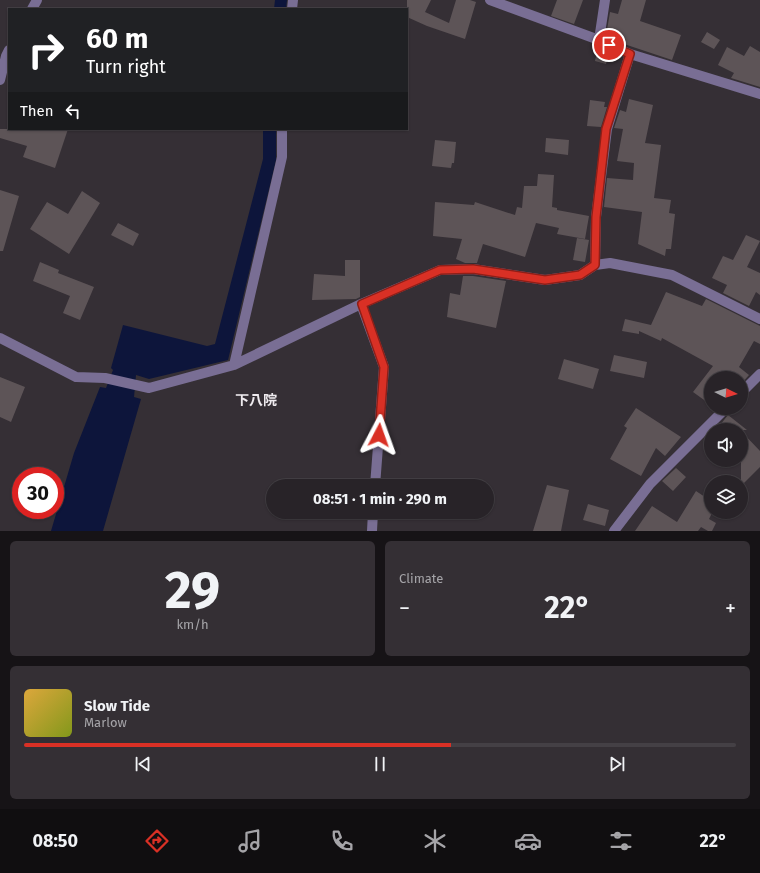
<!DOCTYPE html>
<html lang="en">
<head>
<meta charset="utf-8">
<style>
  :root { --surface:#282328; --page:#342f34; --text:#f1f3f6; --muted:#a5a4a8; --line:#444045; --accent:#d93025 }
  body { margin:0; font-family:"Fira Sans","Noto Sans JP",sans-serif; background:var(--page); color:var(--text); height:100vh; display:flex; flex-direction:column; font-size:15px; white-space:nowrap }
  * { box-sizing:border-box; margin:0 }
  p { font-size:13px; color:var(--muted) }
  .icon { flex:none; width:22px; height:22px; fill:none; stroke:currentColor; stroke-width:2; stroke-linecap:round; stroke-linejoin:round }
  .map { position:relative; height:531px; overflow:hidden }
  .sheet { display:flex; flex-direction:column; gap:10px; padding:10px; background:#161316; flex:1 }
  .sheet>* { flex:none }
  .hud { position:absolute; left:8px; top:8px; width:400px; height:122px; border-radius:0px; box-shadow:0 1px 3px #0004,0 0 0 1px var(--line); background:#202124; color:#fff; overflow:hidden }
  .needle { width:26px; rotate:95deg }
  .buttons { position:absolute; left:704px; top:371px; display:grid; gap:8px }
  .buttons a { display:grid; place-items:center; width:44px; height:44px; border-radius:50%; background:var(--surface); box-shadow:0 1px 3px #0004,0 0 0 1px var(--line); font-size:20px }
  .speed { position:absolute; left:12px; top:467px; display:flex; gap:8px; font-size:20px; font-weight:700; text-align:center }
  .speed>* { display:grid; place-content:center; width:52px; height:52px; border-radius:50%; background:var(--surface); box-shadow:0 1px 3px #0004,0 0 0 1px var(--line); line-height:1 }
  .speed .limit { border:6px solid #d22; background:#fff; color:#111 }
  .pin { position:absolute; display:grid; place-items:center; width:34px; height:34px; color:#fff; margin:-17px; border:2px solid #fff; border-radius:50%; box-shadow:0 1px 4px #0007 }
  .me { position:absolute; width:44px; margin:-22px; rotate:4deg; stroke-linejoin:round; filter:drop-shadow(0 0 3px #0008) }
  .turn { display:flex; align-items:center; gap:14px; height:84px; padding:0 12px; font-size:18px }
  .turn .icon { width:52px; height:52px; stroke-width:2.5 }
  .turn b { display:block; font-size:28px; line-height:34px }
  .then { display:flex; align-items:center; height:38px; padding:0 12px; background:#0003; gap:8px; font-size:15px }
  .big { font-size:30px; font-weight:700; line-height:1.1 }
  .sheet .tile { flex:1; display:flex; flex-direction:column; justify-content:center; gap:6px; min-width:0; padding:0 14px; border-radius:6px; background:var(--page) }
  .sheet .dial { align-items:center; gap:0 }
  .dial b { font-size:52px; line-height:1 }
  .song { display:flex; align-items:center; gap:12px }
  .cover { width:48px; height:48px; border-radius:6px; background:linear-gradient(135deg,hsl(40 70% 55%),hsl(70 70% 35%)) }
  .played { height:4px; border-radius:2px; background:linear-gradient(90deg,var(--accent) 60%,var(--line) 60%) }
  .keys { display:flex; justify-content:space-around; direction:ltr }
  .heat { display:flex; justify-content:space-between; align-items:center; font-size:22px; direction:ltr }
  .sheet .tiles { flex:1; display:grid; gap:10px; grid-template-columns:1fr 1fr }
  .tile:last-child { grid-column:span 2 }
  .trip { position:absolute; left:266px; top:479px; width:228px; height:40px; border-radius:20px; background:var(--surface); box-shadow:0 1px 3px #0004,0 0 0 1px var(--line); font-weight:700; line-height:40px; text-align:center }
  .tabs { display:flex; height:64px; justify-content:space-around; align-items:center; background:#100e10; color:var(--muted) }
  .tabs .icon { width:28px; height:28px }
  .tabs .current { color:var(--accent) }
  .tabs b { font-size:18px; color:var(--text) }
  .map>svg:first-child { display:block }
  .water { fill:#0d153b }
  .building { fill:#5d5457 }
  .lines { fill:none; stroke-linecap:round; stroke-linejoin:round }
  .minor { stroke:#796e94; stroke-width:10 }
  .route-casing { stroke:#8d1f18; stroke-width:10 }
  .route { stroke:#d93025; stroke-width:7 }
  .labels { text-anchor:middle; dominant-baseline:central; stroke-width:3; stroke-linejoin:round; paint-order:stroke }
  .quarter-label { font-size:14px; font-weight:bold; fill:#efebef; stroke:#352f35 }
</style>
</head>
<body>
<div class="map">
<svg width="760" height="531" viewBox="0 0 760 531">
  <rect width="100%" height="100%" fill="#352f35"/>
  <path class="water" d="M275 0H287L286 9H274Z
    M263 129H276V160L228 360 149 379 136 375 134 397 141 399 103 531H51L74 453 100 387 106 388 113 370 111 368 123 325 207 346 215 344 263 159Z"/>
  <path class="building" d="M407 0H431L425 12 449 23 456 0H470L476 2 465 39 427 26 407 17Z
    M557 0H583L574 24 551 16Z
    M622 0H646L640 21 681 35 672 60 621 43 606 36 610 12 618 14Z
    M707 32 720 40 714 49 701 42Z
    M750 46 760 52V87L731 78 734 73 718 65 727 47 744 56Z
    M598 47 609 52 606 64 595 61Z
    M629 99 653 105 645 143 661 145 654 198 671 200 669 213 675 214 671 249H666L665 256 638 244 642 212 604 207 607 178 633 180 634 163 617 161 623 129 614 128 620 110 626 112Z
    M590 100 605 102 604 107H607L601 127 587 126Z
    M0 129H68L55 168 23 157 27 146 0 138Z
    M546 138 569 140 568 155 545 152Z
    M435 140 456 142 454 163H452L451 168 432 166Z
    M538 174 554 175 552 207 557 208V210L589 216 585 239 557 234 559 228 536 223 525 257 483 244 477 263H465L456 259 462 239 433 236 435 202 474 205 475 202 515 215 517 207 522 208 524 186H537Z
    M0 190 19 196 3 251H0Z
    M82 191 100 203 69 254 30 229 47 202 68 214Z
    M118 223 139 234 133 246 111 235Z
    M746 235 760 241 747 267 760 273V295L756 292 749 306 723 293 727 285 712 278 723 256 733 260Z
    M577 238 589 240 585 262 573 260Z
    M345 260H360V297L356 299 312 300 314 274 345 276Z
    M40 262 59 270 58 273 94 287 80 320 63 313 70 296 33 281Z
    M463 276H473L506 281 496 328 447 317 450 293 460 295Z
    M666 292 702 306 706 299 760 326V344L754 341 739 367 749 375 742 383 741 378H711V405L693 392 713 366 662 338 661 341 639 331V334L622 331 625 319 651 325Z
    M614 355 647 362 644 378 610 371Z
    M564 359 599 369 593 389 558 379Z
    M0 377 25 387 11 422 0 417Z
    M636 408 681 437 665 456 656 448 641 476 610 459 627 428 624 426Z
    M728 415 747 430H716Z
    M741 431 760 451V467L741 486Z
    M676 468 686 477 673 491 662 481Z
    M547 485 569 490 561 531H533Z
    M696 491 711 501V515L709 519 716 523 712 531H708L701 527 698 531H635L652 506 677 522Z
    M588 504 609 510 605 526 583 520Z"/>
  <g class="lines">
    <path class="minor" d="M490 0 599 40 630 54 760 94
      M32 9 37 0
      M292 9 293 0
      M599 40 605 0
      M0 80 6 56 9 50
      M595 265 596 217 607 129 630 54
      M361 304 384 367 375 486
      M0 338 76 377 105 378 149 388 234 365 361 304 440 270 473 269 545 280 580 275 595 265 610 263 672 275 760 319
      M234 365 282 157V129
      M741 393 760 374
      M372 531 373 512
      M614 531 650 484 726 408"/>
  </g>
  <g class="lines">
    <defs>
      <path id="route" d="M379 435 384 367 362 304 440 270 473 269 545 280 580 275 595 265 596 217 606 129 630 54 609 45"/>
    </defs>
    <use href="#route" class="route-casing"/>
    <use href="#route" class="route"/>
  </g>
  <g class="labels">
    <g class="quarter-label">
      <text x="256" y="400">下八院</text>
    </g>
  </g>
</svg>
<div class="buttons">
<a><svg class="needle" viewBox="-14 -14 28 28"><path d="M0-13l5 13h-10z" fill="#e53935"/><path d="M0 13l5-13h-10z" fill="#a5a4a8"/></svg></a>
<a><svg class="icon" aria-label="sound" viewBox="0 0 24 24"><path d="M4 9h4l5-4v14l-5-4H4zM17 9q2 3 0 6"/></svg></a>
<a><svg class="icon" aria-label="layers" viewBox="0 0 24 24"><path d="M12 4l9 5-9 5-9-5zM3 14l9 5 9-5"/></svg></a>
</div>
<div class="speed"><div class="limit">30</div></div>
<div class="pin" style="left:609px;top:45px;background:#d93025"><svg class="icon" aria-label="arrive" viewBox="0 0 24 24"><path d="M6 21V4h12l-3 4 3 4H6"/></svg></div>
<svg class="me" style="left:379px;top:435px" viewBox="-20 -20 40 40"><path d="M0-17L14 15 0 8-14 15z" fill="#d93025" stroke="#fff" stroke-width="4"/></svg>
<div class="trip">08:51 · 1 min · 290 m</div>
<div class="hud">
<div class="turn"><svg class="icon" aria-label="right" viewBox="0 0 24 24"><path d="M7 20v-9h11M14 6l5 5-5 5"/></svg><div><b>60 m</b>Turn right</div></div>
<div class="then">Then<svg class="icon" aria-label="left" viewBox="0 0 24 24"><path d="M17 20v-9H6M10 6l-5 5 5 5"/></svg></div>
</div>
</div>
<section class="sheet">
<div class="tiles">
<div class="tile dial"><b>29</b><p>km/h</p></div>
<div class="tile"><p>Climate</p>
<div class="heat"><a>−</a><b class="big">22°</b><a>+</a></div>
</div>
<div class="tile">
<div class="song"><i class="cover"></i><div><b>Slow Tide</b><p>Marlow</p></div></div>
<div class="played"></div>
<div class="keys"><svg class="icon" aria-label="previous" viewBox="0 0 24 24"><path d="M18 5L8 12l10 7zM5 5v14"/></svg><svg class="icon" aria-label="pause" viewBox="0 0 24 24"><path d="M8 5v14M16 5v14"/></svg><svg class="icon" aria-label="next" viewBox="0 0 24 24"><path d="M6 5l10 7-10 7zM19 5v14"/></svg></div>
</div>
</div>
</section>
<nav class="tabs">
<b>08:50</b>
<svg class="icon current" aria-label="directions" viewBox="0 0 24 24"><path d="M12 3l9 9-9 9-9-9zM9 14v-3h6M13 9l2 2-2 2"/></svg>
<svg class="icon" aria-label="music" viewBox="0 0 24 24"><path d="M9 18V5l10-2v13"/><circle cx="6" cy="18" r="3"/><circle cx="16" cy="16" r="3"/></svg>
<svg class="icon" aria-label="phone" viewBox="0 0 24 24"><path d="M5 4h4l2 5-3 2q2 4 5 5l2-3 5 2v4C11 20 4 13 5 4z"/></svg>
<svg class="icon" aria-label="climate" viewBox="0 0 24 24"><path d="M12 3v18M4 7l16 10M4 17L20 7"/></svg>
<svg class="icon" aria-label="car" viewBox="0 0 24 24"><path d="M5 17H2v-5l4-1 3-4h7l3 4 3 1v5h-3M9 17h6M6 11h13"/><circle cx="7" cy="17" r="2"/><circle cx="17" cy="17" r="2"/></svg>
<svg class="icon" aria-label="filters" viewBox="0 0 24 24"><path d="M4 7h16M4 17h16"/><circle cx="9" cy="7" r="2"/><circle cx="15" cy="17" r="2"/></svg>
<b>22°</b>
</nav>
</body>
</html>
